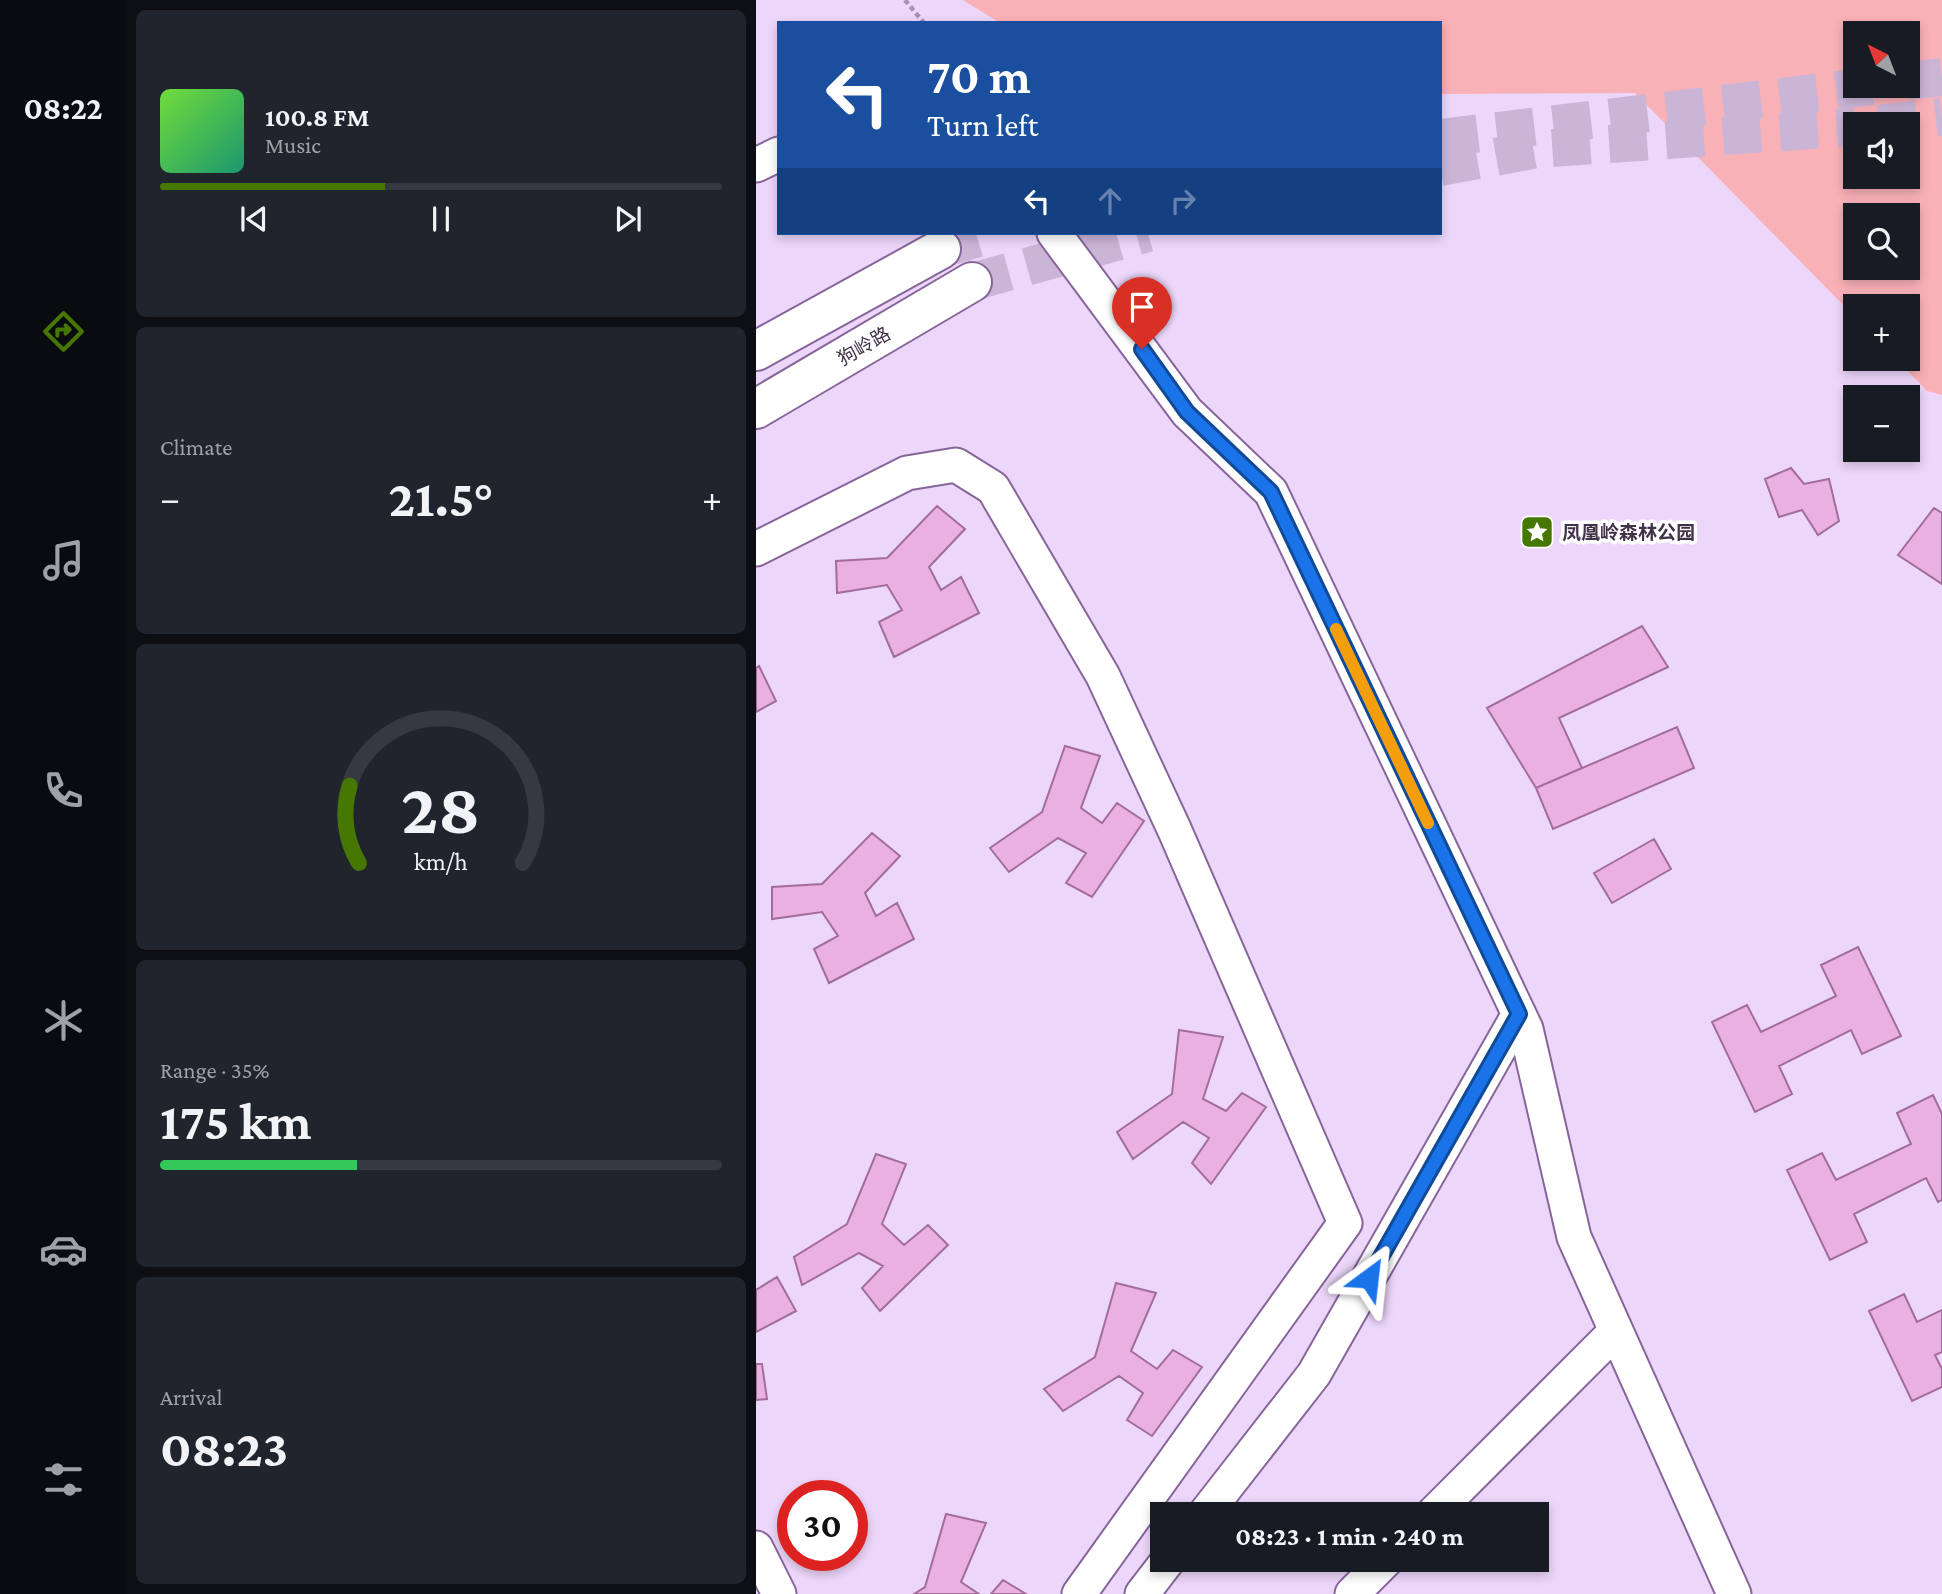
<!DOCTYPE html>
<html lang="en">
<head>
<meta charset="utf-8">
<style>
  :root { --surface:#171b24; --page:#20242c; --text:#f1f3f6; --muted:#9ea1a6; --line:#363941; --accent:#467700 }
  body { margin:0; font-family:"Crimson Pro","Noto Sans SC",serif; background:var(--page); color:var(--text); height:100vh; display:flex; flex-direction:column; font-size:26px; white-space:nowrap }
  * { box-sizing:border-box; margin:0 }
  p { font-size:23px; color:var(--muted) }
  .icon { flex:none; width:38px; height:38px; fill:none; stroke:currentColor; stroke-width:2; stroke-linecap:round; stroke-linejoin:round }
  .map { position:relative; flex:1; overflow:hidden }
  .panel { display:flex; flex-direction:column; gap:10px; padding:10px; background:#0d0f14; width:630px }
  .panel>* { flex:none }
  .hud { position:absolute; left:21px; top:21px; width:665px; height:214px; border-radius:0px; box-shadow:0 4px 10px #0003; background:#1a4fa0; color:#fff; overflow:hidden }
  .needle { width:46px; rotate:318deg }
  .fabs { position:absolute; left:1087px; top:21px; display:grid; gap:14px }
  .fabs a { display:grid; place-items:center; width:77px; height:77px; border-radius:0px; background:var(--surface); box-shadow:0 4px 10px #0003; font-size:35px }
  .speed { position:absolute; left:21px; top:1480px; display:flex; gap:14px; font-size:35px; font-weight:700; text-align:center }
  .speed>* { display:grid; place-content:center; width:91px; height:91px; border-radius:50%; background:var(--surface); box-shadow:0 4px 10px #0003; line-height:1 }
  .speed .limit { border:10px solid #d22; background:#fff; color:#111 }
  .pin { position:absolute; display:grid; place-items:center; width:60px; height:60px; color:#fff; margin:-72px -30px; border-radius:50% 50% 50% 0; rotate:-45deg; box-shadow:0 0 7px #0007 }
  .pin .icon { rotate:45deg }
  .me { position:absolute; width:77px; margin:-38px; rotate:30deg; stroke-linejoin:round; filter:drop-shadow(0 0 5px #0008) }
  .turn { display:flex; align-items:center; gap:24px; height:147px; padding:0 35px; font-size:32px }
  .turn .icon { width:91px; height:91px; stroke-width:2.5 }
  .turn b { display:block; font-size:49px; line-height:60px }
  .lanes { display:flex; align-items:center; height:66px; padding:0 35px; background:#0003; justify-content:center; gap:35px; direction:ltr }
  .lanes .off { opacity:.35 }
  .big { font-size:52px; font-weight:700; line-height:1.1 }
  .panel .tile { flex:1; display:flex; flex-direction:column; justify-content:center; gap:10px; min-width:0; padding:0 24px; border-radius:10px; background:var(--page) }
  .panel .dial { align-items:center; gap:0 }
  .dial svg { height:182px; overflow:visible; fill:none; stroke:var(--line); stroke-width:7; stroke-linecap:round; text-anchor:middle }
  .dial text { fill:var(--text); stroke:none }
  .song { display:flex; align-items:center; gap:21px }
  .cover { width:84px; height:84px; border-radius:10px; background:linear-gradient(135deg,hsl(100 70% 55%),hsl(160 70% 35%)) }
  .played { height:7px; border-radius:4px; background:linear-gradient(90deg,var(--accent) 40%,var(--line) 40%) }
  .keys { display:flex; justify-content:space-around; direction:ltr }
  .heat { display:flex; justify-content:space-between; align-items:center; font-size:38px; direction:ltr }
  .charge { height:10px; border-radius:5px; background:linear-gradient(90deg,#34c759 35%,var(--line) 0) }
  .trip { position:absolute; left:394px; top:1502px; width:399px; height:70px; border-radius:0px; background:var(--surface); box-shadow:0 4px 10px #0003; font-weight:700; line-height:70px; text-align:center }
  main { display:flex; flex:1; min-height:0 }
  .tabs { display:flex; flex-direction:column; width:126px; justify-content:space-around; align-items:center; background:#090b0e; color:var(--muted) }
  .tabs .icon { width:49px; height:49px }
  .tabs .selected { color:var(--accent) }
  .tabs b { font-size:32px; color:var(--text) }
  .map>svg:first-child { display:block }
  .green { fill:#f9b1b8; fill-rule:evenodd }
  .building { fill:#ebb0e2; stroke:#a26d9a; stroke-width:2 }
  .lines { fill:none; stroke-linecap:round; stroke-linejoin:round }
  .secondary-tunnel { stroke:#cab5d7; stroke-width:38; stroke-dasharray:38 19; stroke-linecap:butt }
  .street-casing { stroke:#87659b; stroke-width:37 }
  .secondary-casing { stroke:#87659b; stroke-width:42 }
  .path { stroke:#a693b2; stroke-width:4.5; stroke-dasharray:5 3.5; stroke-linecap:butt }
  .street { stroke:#fff; stroke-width:33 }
  .secondary { stroke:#fff; stroke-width:38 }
  .route-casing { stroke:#114b97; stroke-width:18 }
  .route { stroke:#1a73e8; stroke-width:12 }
  .slow { stroke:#f59e0b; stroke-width:12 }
  .labels { text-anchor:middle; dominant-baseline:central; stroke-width:7; stroke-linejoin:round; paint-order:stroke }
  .street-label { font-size:19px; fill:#41324a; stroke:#fff }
  .poi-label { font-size:19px; font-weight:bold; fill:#41324a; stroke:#fff; text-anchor:start }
</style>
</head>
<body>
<main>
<nav class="tabs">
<b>08:22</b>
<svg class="icon selected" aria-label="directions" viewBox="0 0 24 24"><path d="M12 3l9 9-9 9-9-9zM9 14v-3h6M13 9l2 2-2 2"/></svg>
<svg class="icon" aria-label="music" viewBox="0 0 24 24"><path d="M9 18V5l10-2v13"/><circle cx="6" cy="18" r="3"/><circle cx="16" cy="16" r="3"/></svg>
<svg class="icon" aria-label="phone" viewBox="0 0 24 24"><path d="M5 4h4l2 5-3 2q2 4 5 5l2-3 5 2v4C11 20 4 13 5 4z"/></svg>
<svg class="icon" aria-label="climate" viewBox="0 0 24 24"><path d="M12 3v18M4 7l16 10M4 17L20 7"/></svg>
<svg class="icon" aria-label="car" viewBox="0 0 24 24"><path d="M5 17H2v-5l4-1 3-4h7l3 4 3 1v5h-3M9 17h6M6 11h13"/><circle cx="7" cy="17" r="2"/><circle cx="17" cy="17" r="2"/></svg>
<svg class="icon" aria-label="filters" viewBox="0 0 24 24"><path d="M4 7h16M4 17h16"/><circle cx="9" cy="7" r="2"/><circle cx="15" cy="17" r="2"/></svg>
</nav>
<section class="panel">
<div class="tile">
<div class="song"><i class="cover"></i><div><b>100.8 FM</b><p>Music</p></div></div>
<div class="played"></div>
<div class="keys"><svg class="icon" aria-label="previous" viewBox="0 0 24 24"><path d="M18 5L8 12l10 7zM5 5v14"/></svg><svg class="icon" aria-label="pause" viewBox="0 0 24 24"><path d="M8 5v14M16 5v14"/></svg><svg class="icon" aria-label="next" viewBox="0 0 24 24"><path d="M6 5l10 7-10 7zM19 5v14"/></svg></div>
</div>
<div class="tile"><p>Climate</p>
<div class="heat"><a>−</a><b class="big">21.5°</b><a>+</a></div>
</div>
<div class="tile dial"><svg viewBox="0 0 100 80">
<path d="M14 69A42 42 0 1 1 86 69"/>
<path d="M14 69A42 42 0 0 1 10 35" stroke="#467700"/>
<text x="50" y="56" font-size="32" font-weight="700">28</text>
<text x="50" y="72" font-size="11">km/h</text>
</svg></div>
<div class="tile"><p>Range · 35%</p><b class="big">175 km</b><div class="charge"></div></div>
<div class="tile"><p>Arrival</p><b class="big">08:23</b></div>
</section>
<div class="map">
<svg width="1186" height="1594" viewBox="0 0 1186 1594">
  <rect width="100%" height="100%" fill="#ecd6fa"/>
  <path class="green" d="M207 0H1186V395L1171 391 1140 359H1152V306H1099V317L879 93 684 94V23H244ZM1099 33H1152V86H1099ZM1099 124H1152V177H1099ZM1099 215H1152V268H1099Z"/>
  <path class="building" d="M1035 468 1048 484 1073 479 1083 521 1062 535 1046 510 1023 517 1009 479Z
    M181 506 209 529 173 567 185 590 205 577 223 613 138 657 123 622 146 610 131 585 81 593 80 561 131 558Z
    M1178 508 1186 513V584L1142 555Z
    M886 626 912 667 803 718 826 768 780 788 731 708Z
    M3 666 20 701 0 712V668Z
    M921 727 938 768 797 829 780 788Z
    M309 746 344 756 325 808 346 823 361 803 388 821 336 897 310 883 330 853 302 838 253 872 234 848 286 812Z
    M116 833 144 856 109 893 120 916 141 903 158 939 73 983 58 949 82 936 66 912 16 919V887L66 884Z
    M898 839 915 869 856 903 838 873Z
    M1102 947 1145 1036 1106 1054 1095 1030 1023 1066 1036 1094 999 1112 956 1022 991 1005 1005 1032 1080 996 1065 965Z
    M423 1030 467 1037 447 1099 470 1111 486 1093 510 1107 455 1184 436 1163 453 1138 427 1122 377 1159 361 1132 416 1094Z
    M1177 1095 1186 1114V1200L1182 1202 1170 1178 1098 1214 1111 1242 1074 1260 1031 1170 1066 1153 1080 1180 1155 1144 1141 1113Z
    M120 1154 150 1164 126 1224 148 1245 172 1225 192 1245 124 1311 106 1288 127 1266 103 1253 46 1285 38 1257 91 1224Z
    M21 1277 40 1311 0 1332V1290Z
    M360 1283 400 1293 375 1351 401 1369 417 1350 446 1367 396 1436 371 1420 387 1393 363 1376 307 1411 288 1389 339 1357Z
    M1148 1294 1161 1322 1186 1310V1352L1179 1355 1186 1369V1387L1156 1401 1113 1311Z
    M0 1364H6L11 1399 0 1400Z
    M190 1514 230 1523 205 1582 223 1594H158L169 1587Z
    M247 1580 270 1594H235Z"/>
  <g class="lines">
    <path class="secondary-tunnel" d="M1152 81 1186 77
      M1123 124 1186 117
      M684 138 1116 86
      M684 167 782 149 1099 127
      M185 249 239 233
      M216 282 392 233"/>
    <defs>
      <path id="street" d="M0 165 23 154
        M298 233 431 412 515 492 770 1029 818 1237 978 1594
        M0 549 151 473 200 465 237 488 347 676 419 831 589 1223 323 1594
        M449 1514 558 1374 763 1014
        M677 1514 860 1331
        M0 1548 23 1594
        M386 1594 413 1559
        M596 1594 631 1559"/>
      <path id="secondary" d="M0 351 185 249
        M0 409 216 282"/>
    </defs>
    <use href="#street" class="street-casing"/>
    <use href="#secondary" class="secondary-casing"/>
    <path class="path" d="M149 0 168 23"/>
    <use href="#street" class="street"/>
    <use href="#secondary" class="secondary"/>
  </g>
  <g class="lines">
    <defs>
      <path id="route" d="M386 349 431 412 515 492 763 1014 613 1278"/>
    </defs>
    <use href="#route" class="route-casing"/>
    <use href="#route" class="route"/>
    <path class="slow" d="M580 629 672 823"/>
  </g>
  <defs>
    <symbol id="sight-square" viewBox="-11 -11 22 22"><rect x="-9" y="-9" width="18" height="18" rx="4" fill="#467700" stroke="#fff"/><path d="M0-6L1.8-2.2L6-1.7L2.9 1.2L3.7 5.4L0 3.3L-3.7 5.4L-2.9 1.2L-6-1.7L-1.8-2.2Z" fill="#fff"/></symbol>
  </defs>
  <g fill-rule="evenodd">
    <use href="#sight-square" x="762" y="513" width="38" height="38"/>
  </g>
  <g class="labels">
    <g class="street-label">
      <text transform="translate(108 346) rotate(-30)">狗岭路</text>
    </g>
    <g class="poi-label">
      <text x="806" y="532">凤凰岭森林公园</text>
    </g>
  </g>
</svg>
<div class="fabs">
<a><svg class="needle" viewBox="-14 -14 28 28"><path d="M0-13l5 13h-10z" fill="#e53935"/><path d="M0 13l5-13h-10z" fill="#9ea1a6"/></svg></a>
<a><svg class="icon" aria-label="sound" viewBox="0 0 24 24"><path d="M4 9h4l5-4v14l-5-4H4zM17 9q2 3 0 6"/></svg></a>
<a><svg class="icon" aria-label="search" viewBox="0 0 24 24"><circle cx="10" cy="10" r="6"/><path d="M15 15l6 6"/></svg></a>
<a>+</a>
<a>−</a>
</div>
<div class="speed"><div class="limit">30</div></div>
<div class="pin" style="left:386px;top:349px;background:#d93025"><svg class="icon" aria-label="arrive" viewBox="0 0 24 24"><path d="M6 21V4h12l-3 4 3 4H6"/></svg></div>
<svg class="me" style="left:613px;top:1278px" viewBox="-20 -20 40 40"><path d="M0-17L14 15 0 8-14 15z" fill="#1a73e8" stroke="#fff" stroke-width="4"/></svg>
<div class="trip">08:23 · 1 min · 240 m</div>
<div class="hud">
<div class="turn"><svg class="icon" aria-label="left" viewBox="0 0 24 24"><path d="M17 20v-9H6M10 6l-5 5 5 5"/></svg><div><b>70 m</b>Turn left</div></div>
<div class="lanes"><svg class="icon" aria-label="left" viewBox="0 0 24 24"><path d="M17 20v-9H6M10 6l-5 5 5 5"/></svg><svg class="icon off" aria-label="ahead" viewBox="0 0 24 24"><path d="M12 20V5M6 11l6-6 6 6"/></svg><svg class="icon off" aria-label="right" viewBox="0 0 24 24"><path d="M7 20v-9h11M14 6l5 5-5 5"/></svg></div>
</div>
</div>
</main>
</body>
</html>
